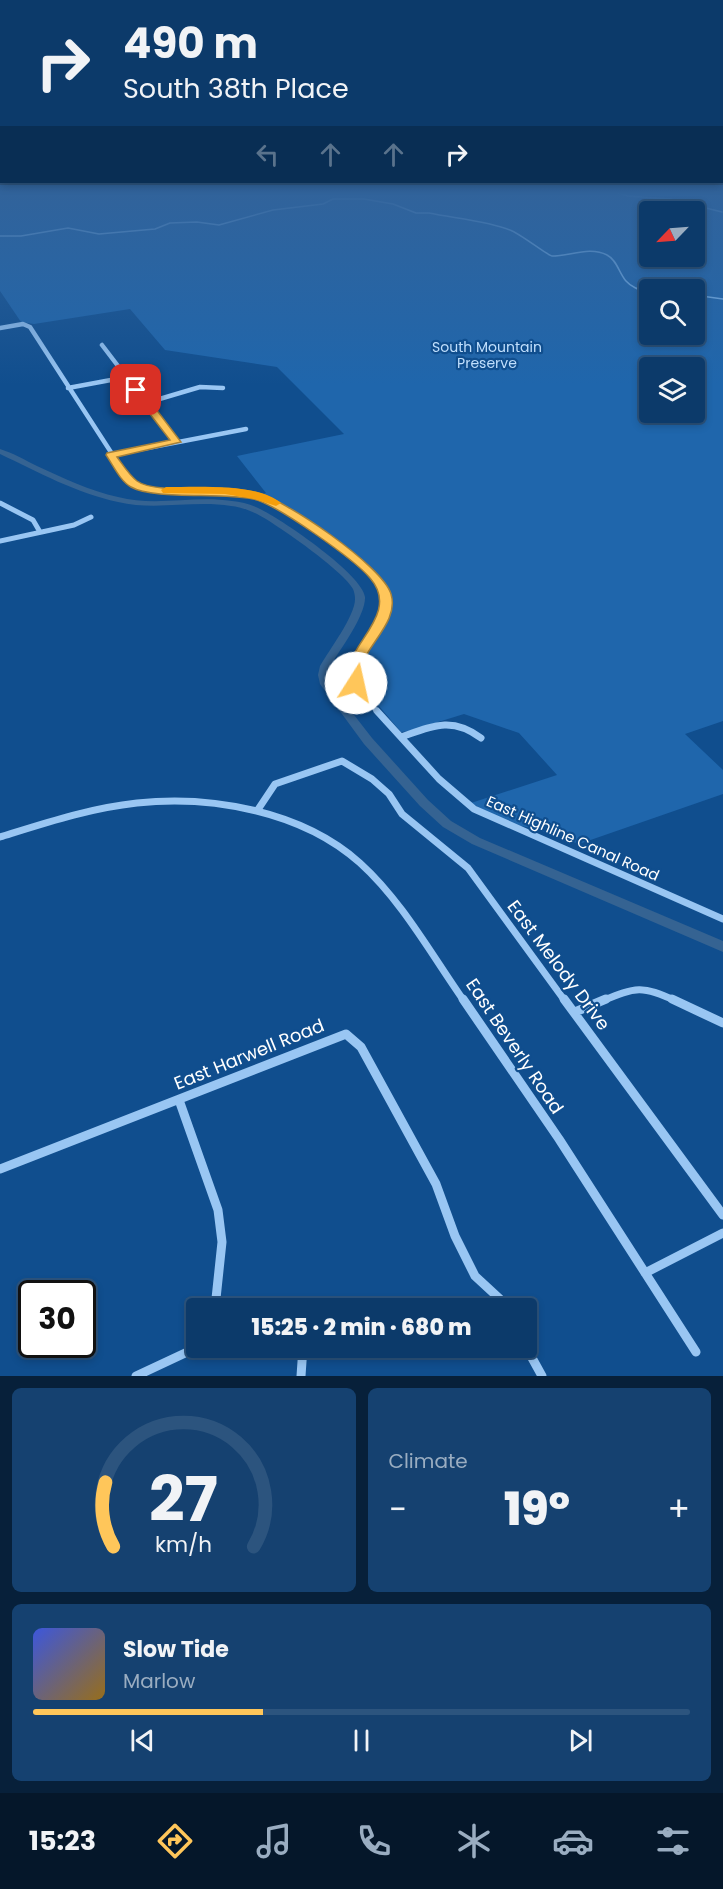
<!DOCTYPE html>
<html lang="en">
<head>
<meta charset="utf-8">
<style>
  :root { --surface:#0c3a6a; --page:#154170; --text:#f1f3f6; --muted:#9aadc1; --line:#2c547e; --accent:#ffc65a }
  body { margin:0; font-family:Poppins,sans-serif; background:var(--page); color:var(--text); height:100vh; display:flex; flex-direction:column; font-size:22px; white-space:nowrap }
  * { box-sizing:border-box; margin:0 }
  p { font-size:20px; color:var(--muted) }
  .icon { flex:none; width:33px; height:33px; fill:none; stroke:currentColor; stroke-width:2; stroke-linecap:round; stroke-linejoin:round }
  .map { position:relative; height:1376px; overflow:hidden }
  .details { display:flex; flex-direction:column; gap:12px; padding:12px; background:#07203a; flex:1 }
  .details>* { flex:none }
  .hud { position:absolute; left:0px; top:0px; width:723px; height:183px; box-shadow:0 3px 9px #0003,0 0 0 2px var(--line); background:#0c3a6a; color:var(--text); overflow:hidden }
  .needle { width:39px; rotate:245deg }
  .tools { position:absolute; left:639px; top:201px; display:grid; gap:12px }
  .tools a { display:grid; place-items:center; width:66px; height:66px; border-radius:6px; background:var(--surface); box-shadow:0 3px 9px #0003,0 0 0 2px var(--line); font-size:30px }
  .speed { position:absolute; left:18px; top:1280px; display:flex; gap:12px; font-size:30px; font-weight:700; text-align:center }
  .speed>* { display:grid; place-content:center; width:78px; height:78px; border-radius:50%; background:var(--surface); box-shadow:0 3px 9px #0003,0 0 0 2px var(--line); line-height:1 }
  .speed .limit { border:3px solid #111; border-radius:9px; background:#fff; color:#111 }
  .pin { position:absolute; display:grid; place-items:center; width:51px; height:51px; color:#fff; margin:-26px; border-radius:12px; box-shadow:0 3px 9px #0006 }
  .me { position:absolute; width:66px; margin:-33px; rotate:10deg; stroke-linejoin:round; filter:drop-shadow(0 0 4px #0008) }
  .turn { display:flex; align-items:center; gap:21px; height:126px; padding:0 24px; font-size:27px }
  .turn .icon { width:78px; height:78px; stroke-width:2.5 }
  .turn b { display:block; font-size:42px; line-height:51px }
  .lanes { display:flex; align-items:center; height:57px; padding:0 24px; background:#0003; justify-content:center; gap:30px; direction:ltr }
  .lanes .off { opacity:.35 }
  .big { font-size:45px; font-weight:800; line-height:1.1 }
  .details .widget { flex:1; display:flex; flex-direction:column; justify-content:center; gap:9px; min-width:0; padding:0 21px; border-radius:9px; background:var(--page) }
  .details .dial { align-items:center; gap:0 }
  .dial svg { height:156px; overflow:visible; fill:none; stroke:var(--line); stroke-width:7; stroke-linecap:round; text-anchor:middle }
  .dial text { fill:var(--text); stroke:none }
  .song { display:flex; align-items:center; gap:18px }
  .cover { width:72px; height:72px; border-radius:9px; background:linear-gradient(135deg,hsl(230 70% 55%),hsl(40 70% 35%)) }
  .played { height:6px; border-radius:3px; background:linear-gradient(90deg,var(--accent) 35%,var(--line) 35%) }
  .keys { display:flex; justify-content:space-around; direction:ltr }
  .heat { display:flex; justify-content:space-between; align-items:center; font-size:33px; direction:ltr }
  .details .tiles { flex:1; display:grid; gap:12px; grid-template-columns:1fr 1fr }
  .widget:last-child { grid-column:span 2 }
  .trip { position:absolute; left:186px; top:1298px; width:351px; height:60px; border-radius:6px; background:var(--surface); box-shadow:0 3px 9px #0003,0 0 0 2px var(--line); font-weight:800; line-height:60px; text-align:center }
  .dock { display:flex; height:96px; justify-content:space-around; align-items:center; background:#05172a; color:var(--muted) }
  .dock .icon { width:42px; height:42px }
  .dock .on { color:var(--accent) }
  .dock b { font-size:27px; color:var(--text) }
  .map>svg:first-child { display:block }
  .green { fill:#1f66ac; fill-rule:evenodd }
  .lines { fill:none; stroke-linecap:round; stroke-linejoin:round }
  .stream { stroke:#8ac2f6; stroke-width:1.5 }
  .canal { fill:#356392; fill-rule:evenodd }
  .minor-far3 { stroke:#99c6f3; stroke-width:4.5 }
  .minor-far2 { stroke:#99c6f3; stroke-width:5 }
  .minor-far1 { stroke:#99c6f3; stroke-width:7 }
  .minor { stroke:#99c6f3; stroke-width:9 }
  .route { fill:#ffc65a; stroke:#a6813a; stroke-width:1.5 }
  .slow { fill:#f59e0b }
  .labels { text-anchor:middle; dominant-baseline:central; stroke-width:4.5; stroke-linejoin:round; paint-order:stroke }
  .far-park-label { font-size:14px; fill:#c0dffd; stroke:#104e8e }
  .street-label { font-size:15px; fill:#fff; stroke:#104e8e }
  .near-street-label { font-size:18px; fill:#fff; stroke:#104e8e }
</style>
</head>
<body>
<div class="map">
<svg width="723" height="1376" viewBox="0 0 723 1376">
  <rect width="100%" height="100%" fill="#104e8e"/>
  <path class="green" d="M0 193H723V721L685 734 723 770V794L579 844 536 829 507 823 471 803 557 775 519 733 464 714 409 731 401 732 362 686 358 676 360 664 386 623 391 609 390 590 371 568 292 510 260 495 266 493 237 456 344 434 277 367 165 350 130 309 34 324 21 322 0 291ZM650 212H694V256H650ZM650 290H694V334H650ZM650 368H694V412H650Z"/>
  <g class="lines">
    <path class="stream" d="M618 193 628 196 670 199 722 212
      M0 236H21L68 228 99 234 155 229 170 223 197 222 219 225 273 210 323 204 333 199H364L393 204 416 213H429C453 218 489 221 510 230 521 234 548 256 552 256 570 256 590 246 607 255 617 260 619 273 626 281 632 288 641 290 650 293
      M694 295 723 299"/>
    <path class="canal" d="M0 449C13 453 25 460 37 466 63 478 90 491 118 497 156 507 194 495 232 501 242 502 253 505 262 510 284 521 363 575 365 597 366 615 340 650 330 666L328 675 330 684 372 738 428 800 451 821 480 838 723 941V952L472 844 443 827 420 806 364 744 320 684 318 675 320 666C329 650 356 615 355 598 355 596 354 591 353 589 345 572 275 523 257 514 249 510 240 507 231 506 193 500 155 511 118 502 76 493 38 472 0 454Z"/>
    <path class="minor-far3" d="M0 328 23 324 30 327 127 477 143 488 180 492
      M102 345 176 442
      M68 388 127 377
      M146 403 200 387 223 388
      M111 455 246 429"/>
    <path class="minor-far2" d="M156 490C189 493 225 487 257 496 286 503 384 569 386 599 387 610 381 620 376 629 349 669 348 674 378 713
      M0 503 33 520 40 532
      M0 541 74 525 91 517"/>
    <path class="minor-far1" d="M377 711 439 779 474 809 723 919
      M401 737C432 726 452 716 481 738
      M257 811 275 784 342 761 372 779 389 794 402 814 468 868 565 1001
      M0 837C45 823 90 808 137 803 211 795 302 811 360 863 402 901 431 954 464 1001
      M602 1001C636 987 642 985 676 1001"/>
    <path class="minor" d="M463 999 559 1139 696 1352
      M564 999 723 1215
      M672 999 723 1023
      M575 1012 606 999
      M179 1100 218 1210 222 1242 215 1308
      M0 1169 346 1034 361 1047 436 1184 455 1236 475 1276 501 1300 505 1308
      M645 1273 723 1233
      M485 1308 501 1300
      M526 1347 542 1376
      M136 1376 198 1347
      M301 1376 303 1347"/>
  </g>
  <linearGradient id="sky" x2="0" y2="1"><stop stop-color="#092b4e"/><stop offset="0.5" stop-color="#31639b"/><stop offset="1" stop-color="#31639b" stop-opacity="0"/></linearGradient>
  <rect width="723" height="385" fill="url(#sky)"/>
  <path class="route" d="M133 388H140L181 442 117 457C123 465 129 475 137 481 153 493 202 487 223 488 233 488 244 490 255 492 283 498 383 566 391 594 399 620 370 642 362 664 360 672 364 679 361 686H351C332 652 405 618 370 578 355 560 275 503 253 499 223 492 153 500 131 487 120 481 113 465 106 455L107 453 170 440 133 392Z"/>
  <path class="slow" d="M166 487C196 487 258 483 281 503L276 506 254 499 225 494 163 493 161 490Z"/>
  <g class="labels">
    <g class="far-park-label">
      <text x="487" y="347">South Mountain<tspan x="487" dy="16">Preserve</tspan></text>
    </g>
    <g class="street-label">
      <text transform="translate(573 838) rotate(24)">East Highline Canal Road</text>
    </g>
    <g class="near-street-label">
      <text transform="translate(559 965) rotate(53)">East Melody Drive</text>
      <text transform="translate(515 1046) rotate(56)">East Beverly Road</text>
      <text transform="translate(249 1054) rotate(-22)">East Harwell Road</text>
    </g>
  </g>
</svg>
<div class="tools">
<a><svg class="needle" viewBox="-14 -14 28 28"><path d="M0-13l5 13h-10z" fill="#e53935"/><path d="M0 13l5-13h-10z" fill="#9aadc1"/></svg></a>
<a><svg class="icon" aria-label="search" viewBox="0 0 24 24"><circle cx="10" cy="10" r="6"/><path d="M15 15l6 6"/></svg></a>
<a><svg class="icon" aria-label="layers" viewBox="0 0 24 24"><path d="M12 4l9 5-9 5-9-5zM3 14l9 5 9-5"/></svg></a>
</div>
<div class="speed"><div class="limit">30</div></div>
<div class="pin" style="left:136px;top:390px;background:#d93025"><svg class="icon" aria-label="arrive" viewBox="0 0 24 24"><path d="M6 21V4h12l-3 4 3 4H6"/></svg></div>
<svg class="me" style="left:356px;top:683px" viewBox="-20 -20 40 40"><circle r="19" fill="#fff"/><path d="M0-13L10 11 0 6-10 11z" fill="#ffc65a"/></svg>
<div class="trip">15:25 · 2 min · 680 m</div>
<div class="hud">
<div class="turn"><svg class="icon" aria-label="right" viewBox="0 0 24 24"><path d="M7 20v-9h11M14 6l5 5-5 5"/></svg><div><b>490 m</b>South 38th Place</div></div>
<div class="lanes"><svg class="icon off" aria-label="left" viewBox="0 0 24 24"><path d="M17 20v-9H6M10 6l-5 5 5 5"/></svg><svg class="icon off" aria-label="ahead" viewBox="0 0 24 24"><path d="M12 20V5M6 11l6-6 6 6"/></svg><svg class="icon off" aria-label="ahead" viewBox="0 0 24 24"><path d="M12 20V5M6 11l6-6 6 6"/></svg><svg class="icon" aria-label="right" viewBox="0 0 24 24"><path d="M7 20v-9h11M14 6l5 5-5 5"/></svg></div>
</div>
</div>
<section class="details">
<div class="tiles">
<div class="widget dial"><svg viewBox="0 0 100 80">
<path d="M14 69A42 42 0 1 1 86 69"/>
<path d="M14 69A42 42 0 0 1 10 36" stroke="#ffc65a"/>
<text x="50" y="56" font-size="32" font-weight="700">27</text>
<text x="50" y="72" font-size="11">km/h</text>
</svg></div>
<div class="widget"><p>Climate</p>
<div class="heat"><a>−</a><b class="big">19°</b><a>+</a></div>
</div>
<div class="widget">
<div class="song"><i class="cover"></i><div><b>Slow Tide</b><p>Marlow</p></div></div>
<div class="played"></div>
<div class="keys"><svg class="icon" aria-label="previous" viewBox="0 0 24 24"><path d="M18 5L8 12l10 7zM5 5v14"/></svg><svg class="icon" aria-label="pause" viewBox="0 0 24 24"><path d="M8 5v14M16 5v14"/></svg><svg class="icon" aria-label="next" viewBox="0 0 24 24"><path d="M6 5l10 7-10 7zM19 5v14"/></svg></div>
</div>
</div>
</section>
<nav class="dock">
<b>15:23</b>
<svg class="icon on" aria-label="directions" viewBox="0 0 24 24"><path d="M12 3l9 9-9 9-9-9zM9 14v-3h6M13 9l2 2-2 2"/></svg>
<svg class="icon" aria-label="music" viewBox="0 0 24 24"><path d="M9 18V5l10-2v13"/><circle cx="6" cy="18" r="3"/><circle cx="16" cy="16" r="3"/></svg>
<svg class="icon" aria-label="phone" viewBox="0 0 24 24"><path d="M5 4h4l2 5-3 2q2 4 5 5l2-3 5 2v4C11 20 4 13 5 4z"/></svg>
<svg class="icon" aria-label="climate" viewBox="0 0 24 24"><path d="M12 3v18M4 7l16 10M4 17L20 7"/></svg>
<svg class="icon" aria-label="car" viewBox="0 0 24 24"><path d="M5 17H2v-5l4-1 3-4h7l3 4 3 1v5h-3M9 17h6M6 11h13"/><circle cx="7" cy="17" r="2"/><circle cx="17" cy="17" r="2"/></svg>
<svg class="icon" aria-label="filters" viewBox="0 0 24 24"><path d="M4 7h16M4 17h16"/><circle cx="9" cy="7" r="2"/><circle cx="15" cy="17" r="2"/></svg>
</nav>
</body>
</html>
